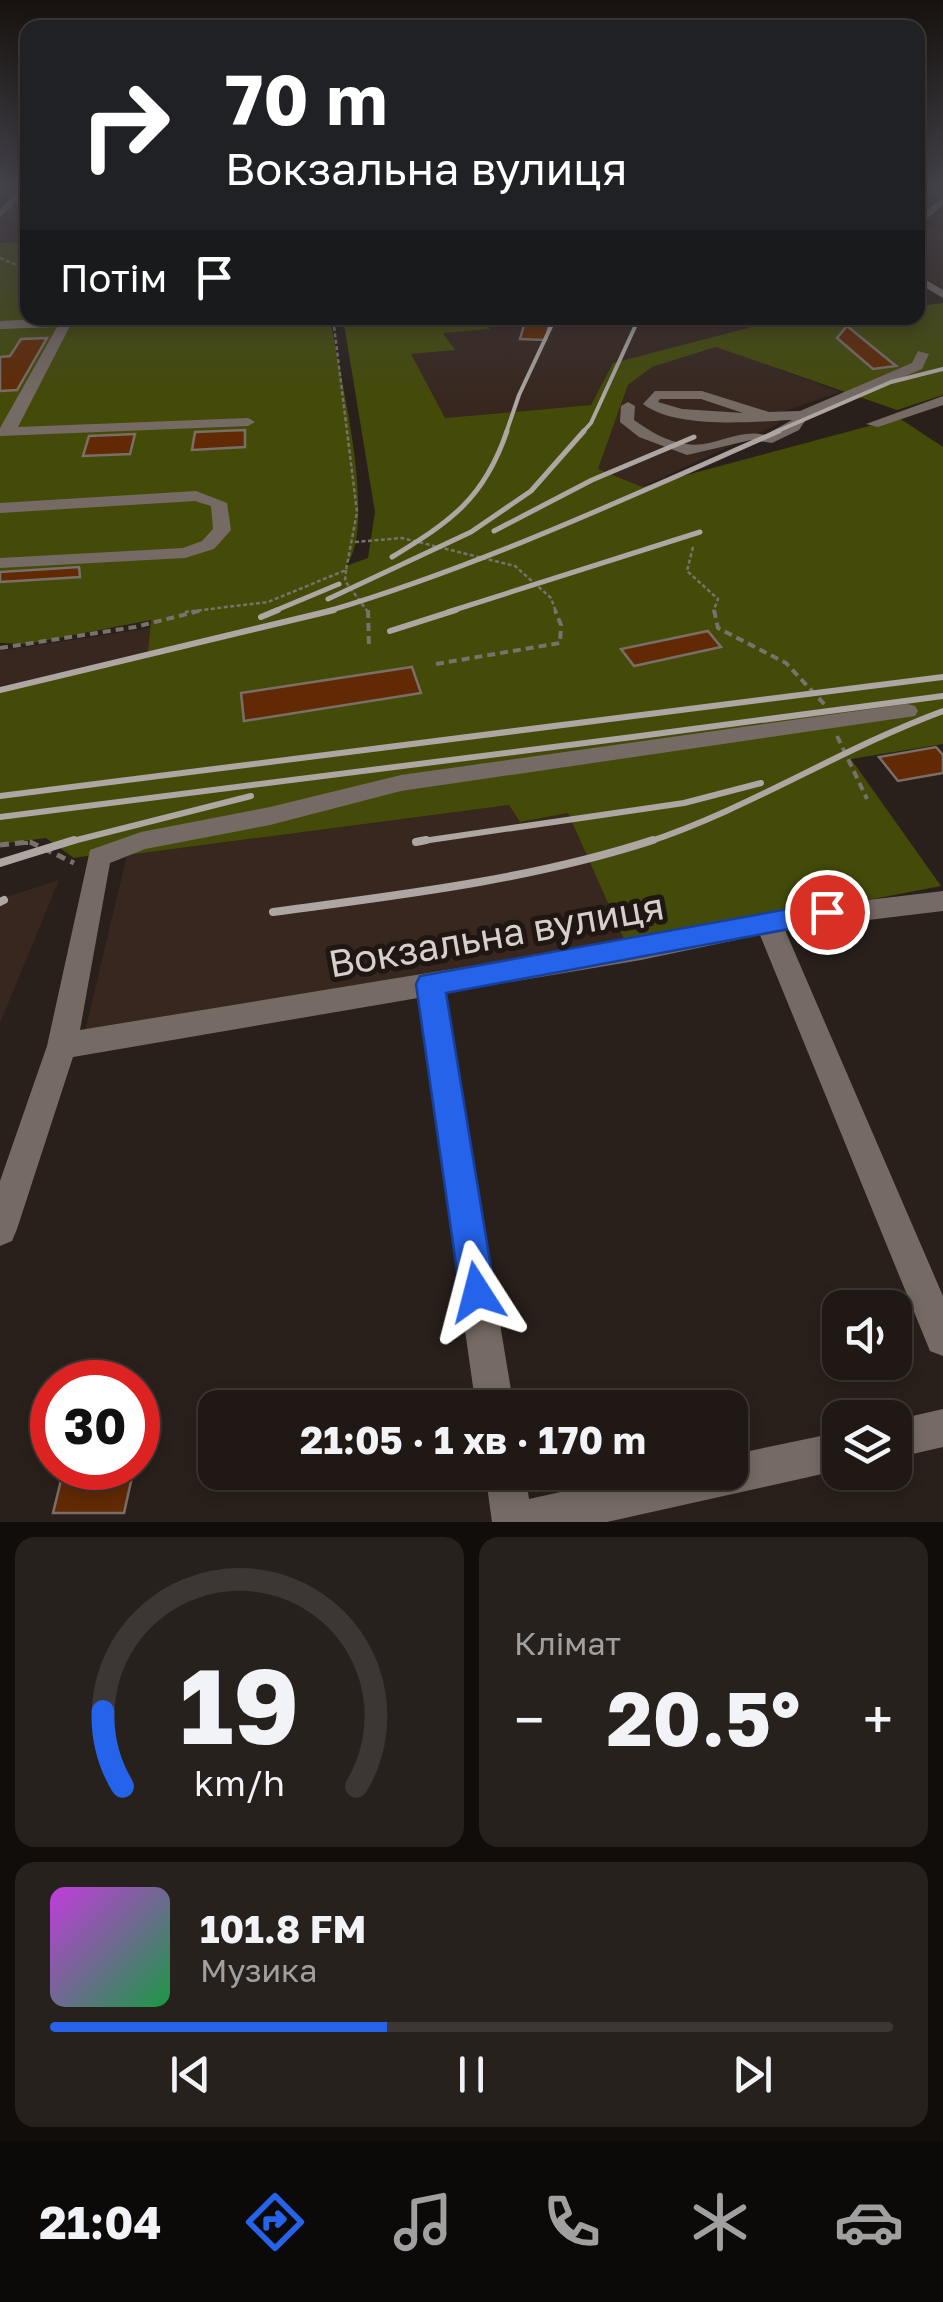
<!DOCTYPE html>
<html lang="uk">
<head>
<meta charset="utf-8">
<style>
  :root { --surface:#1f1814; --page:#27211d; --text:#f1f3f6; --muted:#a1a0a0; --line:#3c3734; --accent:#2563eb }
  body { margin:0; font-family:"Golos Text",sans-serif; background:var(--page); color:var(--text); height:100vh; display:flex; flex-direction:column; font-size:38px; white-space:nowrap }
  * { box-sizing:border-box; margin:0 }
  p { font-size:32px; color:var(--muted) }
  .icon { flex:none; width:55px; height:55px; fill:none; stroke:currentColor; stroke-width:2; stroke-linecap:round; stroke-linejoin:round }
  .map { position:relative; height:1522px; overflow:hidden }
  .details { display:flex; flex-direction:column; gap:15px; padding:15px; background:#110d0b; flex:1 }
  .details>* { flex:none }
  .guide { position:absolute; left:20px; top:20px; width:905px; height:305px; border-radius:20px; box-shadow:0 5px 15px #0003,0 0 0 2px var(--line); background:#202124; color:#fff; overflow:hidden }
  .buttons { position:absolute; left:822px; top:1290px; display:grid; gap:20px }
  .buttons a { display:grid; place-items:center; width:90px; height:90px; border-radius:20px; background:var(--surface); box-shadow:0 5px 15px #0003,0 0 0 2px var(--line); font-size:50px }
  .speed { position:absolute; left:30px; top:1360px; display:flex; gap:20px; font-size:50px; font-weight:700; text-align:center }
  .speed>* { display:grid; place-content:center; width:130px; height:130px; border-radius:50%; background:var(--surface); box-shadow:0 5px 15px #0003,0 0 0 2px var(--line); line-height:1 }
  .speed .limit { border:15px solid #d22; background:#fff; color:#111 }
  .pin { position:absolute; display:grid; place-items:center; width:85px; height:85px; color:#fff; margin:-42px; border:5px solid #fff; border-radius:50%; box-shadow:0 2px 10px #0007 }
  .me { position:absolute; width:110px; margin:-55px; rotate:351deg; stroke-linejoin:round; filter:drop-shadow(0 0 8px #0008) }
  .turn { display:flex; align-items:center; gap:35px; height:210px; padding:0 40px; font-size:45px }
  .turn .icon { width:130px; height:130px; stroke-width:2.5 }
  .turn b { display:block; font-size:70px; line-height:85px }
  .then { display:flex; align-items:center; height:95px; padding:0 40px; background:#0003; gap:20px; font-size:38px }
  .big { font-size:75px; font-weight:700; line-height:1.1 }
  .details .widget { flex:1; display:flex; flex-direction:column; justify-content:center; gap:15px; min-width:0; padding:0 35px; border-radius:20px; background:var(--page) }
  .details .dial { align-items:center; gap:0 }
  .dial svg { height:260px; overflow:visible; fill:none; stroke:var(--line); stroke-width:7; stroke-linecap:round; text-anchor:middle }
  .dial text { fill:var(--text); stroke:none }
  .song { display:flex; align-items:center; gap:30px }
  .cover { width:120px; height:120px; border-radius:15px; background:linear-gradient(135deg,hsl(290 70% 55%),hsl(140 70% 35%)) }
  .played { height:10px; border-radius:5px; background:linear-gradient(90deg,var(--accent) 40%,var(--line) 40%) }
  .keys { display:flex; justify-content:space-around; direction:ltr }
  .heat { display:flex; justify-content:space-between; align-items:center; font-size:55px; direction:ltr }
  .details .tiles { flex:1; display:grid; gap:15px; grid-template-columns:1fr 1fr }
  .widget:last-child { grid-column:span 2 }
  .trip { position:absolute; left:198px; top:1390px; width:550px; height:100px; border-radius:20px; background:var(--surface); box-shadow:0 5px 15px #0003,0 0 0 2px var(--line); font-weight:700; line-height:100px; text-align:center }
  .menu { display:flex; height:160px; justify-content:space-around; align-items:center; background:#0c0a08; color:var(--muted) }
  .menu .icon { width:70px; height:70px }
  .menu .current { color:var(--accent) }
  .menu b { font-size:45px; color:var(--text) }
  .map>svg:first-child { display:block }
  .built { fill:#37271f }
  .green { fill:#444b09 }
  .building { fill:#612a04; stroke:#7a6e68; stroke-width:2.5 }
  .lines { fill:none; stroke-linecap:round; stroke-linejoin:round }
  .path-far2 { stroke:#78716c; stroke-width:2.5; stroke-dasharray:4 2.5; stroke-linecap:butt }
  .path-far1 { stroke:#78716c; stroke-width:4; stroke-dasharray:8 5; stroke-linecap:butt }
  .path { stroke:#78716c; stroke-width:5; stroke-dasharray:9 6; stroke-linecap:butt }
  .minor { fill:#766a64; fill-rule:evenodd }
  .rail-far3 { stroke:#ada6a2; stroke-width:4 }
  .rail-far2 { stroke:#ada6a2; stroke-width:5 }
  .rail-far1 { stroke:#ada6a2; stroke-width:6 }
  .rail { stroke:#ada6a2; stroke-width:8 }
  .route { fill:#2563eb; stroke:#184099; stroke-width:2.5 }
  .labels { text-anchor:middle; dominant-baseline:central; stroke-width:10; stroke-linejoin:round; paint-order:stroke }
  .near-street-label { font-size:38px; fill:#d6d0cc; stroke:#201612 }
</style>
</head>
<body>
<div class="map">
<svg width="943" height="1522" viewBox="0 0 943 1522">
  <rect width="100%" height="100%" fill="#29201b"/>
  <path class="built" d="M27 187V243H0V218Z
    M918 226 943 230V290L918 272Z
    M480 318H802L778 320 613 363 591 405 444 418 410 354 454 350 442 333 489 327Z
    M717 347 841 392 784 411 778 424 642 487 598 469 628 385 652 367Z
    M150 628 148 652 0 687V651Z
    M509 805 520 822 568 813 627 946 85 1031 127 855Z
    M59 880 0 1023V899Z"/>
  <path class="green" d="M27 242 28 318H330C339 373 378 523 346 566L368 558 375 512 343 318H480L490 329 443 333 455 350 411 354 445 418 591 405 613 363 778 320 918 318V306L943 303V395L897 410 716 347 652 367 628 385 598 469 642 487 899 418 943 447V744L851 759 941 886 627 946 568 813 520 822 509 805 127 855 119 851 74 858 46 838 0 844V688L148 652 151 620 27 644 0 643V243Z"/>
  <path class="building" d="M526 318H550L546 340 520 339Z
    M847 326 896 366 873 369 837 338Z
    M47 338 17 390 0 391V357L10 356 21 339Z
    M245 430V447L192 450 195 432Z
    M135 434 130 454 83 456 89 436Z
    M79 567 80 577 0 582V572Z
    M708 631 721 647 634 666 621 649Z
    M412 667 421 693 244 721 241 693Z
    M936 747 943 755V773L898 781 879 757Z
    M64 1468H134L124 1513H53Z"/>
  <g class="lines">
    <path class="path-far2" d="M0 258 28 270
      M355 542 402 538 515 566 551 598 556 612
      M693 547 687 571 718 599 713 612
      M346 570 345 581 368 612
      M185 612 268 602 346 570 357 512 333 318"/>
    <path class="path-far1" d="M368 610 369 649
      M714 610 718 628 786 663 825 705
      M0 648 135 627 203 610
      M436 664 560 643 561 625 555 610
      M837 736 867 799
      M20 843H32"/>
    <path class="path" d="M0 845 30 842 74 863"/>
    <path class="minor" d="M23 186H28V192L0 217V209Z
      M943 197V205L918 226V218Z
      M918 275 943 290V298L918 283Z
      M62 318H219L213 322 70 326 18 427 248 418 255 422 248 426 0 436V428L57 327 0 329V321Z
      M918 351 929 354 922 369 807 418 799 430 772 443 751 440 687 455 639 437 620 422 621 406 628 402 635 406 634 420C649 431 668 442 686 444 712 449 738 428 765 435L792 420C751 422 676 429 643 404L655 391H702L769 412 800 411 912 363ZM660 399H701L743 413 682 409 658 402Z
      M943 396V405L878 427 866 424Z
      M196 491 227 503 231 530 214 549 185 558 0 568V558L183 548 202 541 213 529 211 506 195 501 0 513V503Z
      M907 704 915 706 918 711 915 716 401 791 270 825 145 849 110 863 80 1030 641 938 768 912 943 891V911L785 930 943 1296V1356L930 1351 760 935 641 960 445 993 514 1408H476L418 998 73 1057 17 1229 12 1241 0 1246V1181L47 1046 90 850 141 832 270 807 401 775Z
      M943 1409V1447L895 1458V1420Z
      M840 1432V1470L607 1522H492L485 1472H525L529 1499 650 1472H730V1455Z"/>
    <path class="rail-far3" d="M506 433 519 395 555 318
      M582 433 591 423 639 318
      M773 433 891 382 943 369"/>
    <path class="rail-far2" d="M494 531 592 480 694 437
      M392 557C451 521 484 499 507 431
      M328 599 471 532 531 491 584 431
      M272 612 339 584
      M325 612C481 566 631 496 779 431
      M448 612 700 532"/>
    <path class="rail-far1" d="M261 617 278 610
      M390 631 456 610
      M0 690 334 610
      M0 796 943 677
      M0 817C314 776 629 739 943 696
      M416 842 684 803 761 783
      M65 843 251 796
      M645 843C749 809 840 749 943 711"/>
    <path class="rail" d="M416 842 426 840
      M0 863 74 840
      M0 902 4 900
      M273 912C400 895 530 880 653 840"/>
  </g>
  <linearGradient id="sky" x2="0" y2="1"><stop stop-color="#17120f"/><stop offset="0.47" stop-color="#43424a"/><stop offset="1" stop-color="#43424a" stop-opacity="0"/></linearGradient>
  <rect width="943" height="399" fill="url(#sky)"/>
  <path class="route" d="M827 902 837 905 840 912 837 919 827 922 446 993 495 1292 490 1305 477 1310 465 1305 460 1292 416 984 420 976Z"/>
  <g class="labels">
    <g class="near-street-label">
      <text transform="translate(496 934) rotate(-10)">Вокзальна вулиця</text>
    </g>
  </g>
</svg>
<div class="buttons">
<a><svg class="icon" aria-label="sound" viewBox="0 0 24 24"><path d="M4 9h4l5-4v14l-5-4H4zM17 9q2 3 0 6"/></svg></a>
<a><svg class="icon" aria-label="layers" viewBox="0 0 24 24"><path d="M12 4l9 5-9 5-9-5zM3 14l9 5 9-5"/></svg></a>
</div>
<div class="speed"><div class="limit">30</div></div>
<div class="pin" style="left:827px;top:912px;background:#d93025"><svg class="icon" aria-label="arrive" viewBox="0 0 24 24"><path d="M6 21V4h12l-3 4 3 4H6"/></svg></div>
<svg class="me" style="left:477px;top:1292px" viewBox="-20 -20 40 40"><path d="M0-17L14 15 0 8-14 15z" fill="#2563eb" stroke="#fff" stroke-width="4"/></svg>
<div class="trip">21:05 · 1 хв · 170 m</div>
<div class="guide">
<div class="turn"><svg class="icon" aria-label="right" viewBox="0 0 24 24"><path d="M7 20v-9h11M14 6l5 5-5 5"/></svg><div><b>70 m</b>Вокзальна вулиця</div></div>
<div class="then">Потім<svg class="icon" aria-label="arrive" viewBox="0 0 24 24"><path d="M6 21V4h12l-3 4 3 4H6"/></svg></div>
</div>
</div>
<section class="details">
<div class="tiles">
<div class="widget dial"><svg viewBox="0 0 100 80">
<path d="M14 69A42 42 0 1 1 86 69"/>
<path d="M14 69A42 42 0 0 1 8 46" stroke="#2563eb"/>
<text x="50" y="56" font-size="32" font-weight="700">19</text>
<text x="50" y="72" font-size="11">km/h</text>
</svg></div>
<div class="widget"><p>Клімат</p>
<div class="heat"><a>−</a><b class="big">20.5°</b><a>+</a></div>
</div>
<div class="widget">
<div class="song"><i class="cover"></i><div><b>101.8 FM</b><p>Музика</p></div></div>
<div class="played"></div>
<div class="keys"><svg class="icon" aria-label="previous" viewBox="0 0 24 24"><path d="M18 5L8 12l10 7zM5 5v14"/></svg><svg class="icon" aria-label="pause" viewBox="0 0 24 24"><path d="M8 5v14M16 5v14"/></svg><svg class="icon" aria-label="next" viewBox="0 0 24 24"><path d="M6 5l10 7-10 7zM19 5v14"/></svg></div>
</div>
</div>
</section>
<nav class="menu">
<b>21:04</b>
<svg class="icon current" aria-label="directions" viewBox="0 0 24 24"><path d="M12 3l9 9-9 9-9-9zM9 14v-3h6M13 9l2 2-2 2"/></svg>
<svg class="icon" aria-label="music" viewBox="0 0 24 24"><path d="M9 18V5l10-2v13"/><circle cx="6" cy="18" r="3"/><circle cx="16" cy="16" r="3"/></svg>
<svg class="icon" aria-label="phone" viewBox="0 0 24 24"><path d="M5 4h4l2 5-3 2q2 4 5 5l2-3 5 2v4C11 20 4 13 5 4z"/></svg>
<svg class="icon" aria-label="climate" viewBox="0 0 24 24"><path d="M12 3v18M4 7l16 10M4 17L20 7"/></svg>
<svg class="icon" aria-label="car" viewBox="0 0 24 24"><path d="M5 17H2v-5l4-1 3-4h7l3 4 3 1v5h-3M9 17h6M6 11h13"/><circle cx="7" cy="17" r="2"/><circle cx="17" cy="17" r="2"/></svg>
</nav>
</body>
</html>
